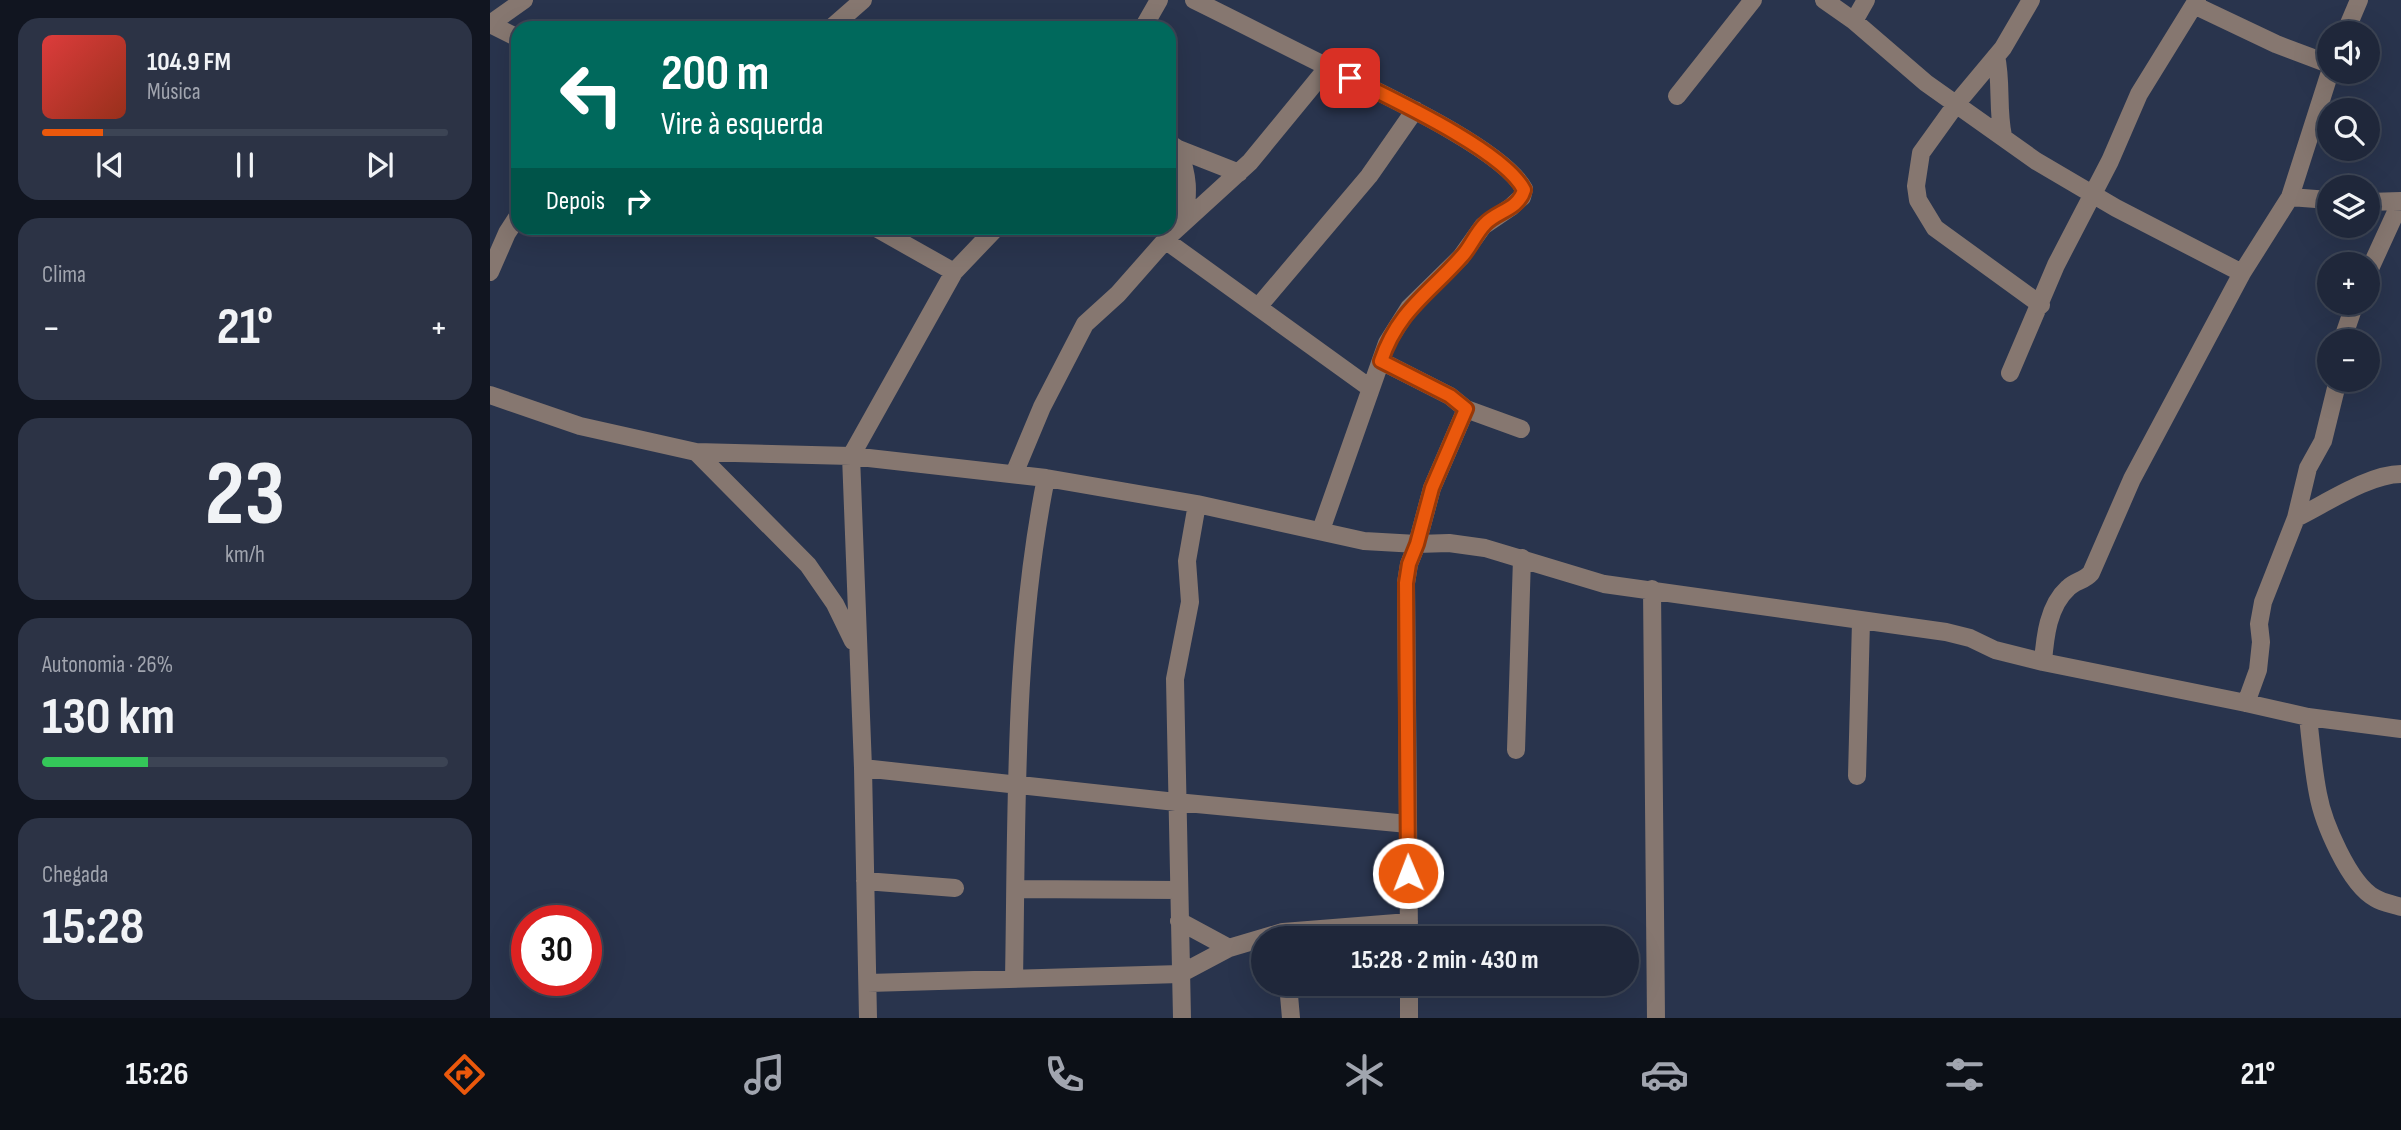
<!DOCTYPE html>
<html lang="pt">
<head>
<meta charset="utf-8">
<style>
  :root { --surface:#1f273a; --page:#2c3345; --text:#f1f3f6; --muted:#a1a5af; --line:#3c4454; --accent:#ea580c }
  body { margin:0; font-family:"Sofia Sans Condensed",sans-serif; background:var(--page); color:var(--text); height:100vh; display:flex; flex-direction:column; font-size:26px; white-space:nowrap }
  * { box-sizing:border-box; margin:0 }
  p { font-size:23px; color:var(--muted) }
  .icon { flex:none; width:38px; height:38px; fill:none; stroke:currentColor; stroke-width:2; stroke-linecap:round; stroke-linejoin:round }
  .map { position:relative; flex:1; overflow:hidden }
  .side { display:flex; flex-direction:column; gap:18px; padding:18px; background:#111520; width:490px }
  .side>* { flex:none }
  .top-card { position:absolute; left:21px; top:21px; width:665px; height:214px; border-radius:21px; box-shadow:0 7px 28px #0002,0 0 0 2px var(--line); background:#00695c; color:#fff; overflow:hidden }
  .buttons { position:absolute; left:1827px; top:21px; display:grid; gap:14px }
  .buttons a { display:grid; place-items:center; width:63px; height:63px; border-radius:50%; background:var(--surface); box-shadow:0 7px 28px #0002,0 0 0 2px var(--line); font-size:35px }
  .speed { position:absolute; left:21px; top:905px; display:flex; gap:14px; font-size:35px; font-weight:700; text-align:center }
  .speed>* { display:grid; place-content:center; width:91px; height:91px; border-radius:50%; background:var(--surface); box-shadow:0 7px 28px #0002,0 0 0 2px var(--line); line-height:1 }
  .speed .limit { border:10px solid #d22; background:#fff; color:#111 }
  .pin { position:absolute; display:grid; place-items:center; width:60px; height:60px; color:#fff; margin:-30px; border-radius:14px; box-shadow:0 4px 10px #0006 }
  .me { position:absolute; width:77px; margin:-38px; rotate:359deg; stroke-linejoin:round; filter:drop-shadow(0 0 5px #0008) }
  .turn { display:flex; align-items:center; gap:24px; height:147px; padding:0 35px; font-size:32px }
  .turn .icon { width:91px; height:91px; stroke-width:2.5 }
  .turn b { display:block; font-size:49px; line-height:60px }
  .then { display:flex; align-items:center; height:66px; padding:0 35px; background:#0003; gap:14px; font-size:26px }
  .big { font-size:52px; font-weight:700; line-height:1.1 }
  .side .tile { flex:1; display:flex; flex-direction:column; justify-content:center; gap:10px; min-width:0; padding:0 24px; border-radius:21px; background:var(--page) }
  .side .dial { align-items:center; gap:0 }
  .dial b { font-size:91px; line-height:1 }
  .song { display:flex; align-items:center; gap:21px }
  .cover { width:84px; height:84px; border-radius:10px; background:linear-gradient(135deg,hsl(0 70% 55%),hsl(10 70% 35%)) }
  .played { height:7px; border-radius:4px; background:linear-gradient(90deg,var(--accent) 15%,var(--line) 15%) }
  .keys { display:flex; justify-content:space-around; direction:ltr }
  .heat { display:flex; justify-content:space-between; align-items:center; font-size:38px; direction:ltr }
  .charge { height:10px; border-radius:5px; background:linear-gradient(90deg,#34c759 26%,var(--line) 0) }
  .trip { position:absolute; left:761px; top:926px; width:388px; height:70px; border-radius:35px; background:var(--surface); box-shadow:0 7px 28px #0002,0 0 0 2px var(--line); font-weight:700; line-height:70px; text-align:center }
  .menu { display:flex; height:112px; justify-content:space-around; align-items:center; background:#0c1017; color:var(--muted) }
  .menu .icon { width:49px; height:49px }
  .menu .active { color:var(--accent) }
  .menu b { font-size:32px; color:var(--text) }
  main { display:flex; flex:1; min-height:0 }
  .map>svg:first-child { display:block }
  .lines { fill:none; stroke-linecap:round; stroke-linejoin:round }
  .minor { stroke:#867770; stroke-width:18 }
  .route-casing { stroke:#983908; stroke-width:18 }
  .route { stroke:#ea580c; stroke-width:12 }
</style>
</head>
<body>
<main>
<section class="side">
<div class="tile">
<div class="song"><i class="cover"></i><div><b>104.9 FM</b><p>Música</p></div></div>
<div class="played"></div>
<div class="keys"><svg class="icon" aria-label="previous" viewBox="0 0 24 24"><path d="M18 5L8 12l10 7zM5 5v14"/></svg><svg class="icon" aria-label="pause" viewBox="0 0 24 24"><path d="M8 5v14M16 5v14"/></svg><svg class="icon" aria-label="next" viewBox="0 0 24 24"><path d="M6 5l10 7-10 7zM19 5v14"/></svg></div>
</div>
<div class="tile"><p>Clima</p>
<div class="heat"><a>−</a><b class="big">21°</b><a>+</a></div>
</div>
<div class="tile dial"><b>23</b><p>km/h</p></div>
<div class="tile"><p>Autonomia · 26%</p><b class="big">130 km</b><div class="charge"></div></div>
<div class="tile"><p>Chegada</p><b class="big">15:28</b></div>
</section>
<div class="map">
<svg width="1911" height="1018" viewBox="0 0 1911 1018">
  <rect width="100%" height="100%" fill="#29344d"/>
  <g class="lines">
    <path class="minor" d="M704 0C751 23 797 47 844 70 888 92 1013 149 1034 189L1032 197 1021 207 993 226 971 257 919 308 897 343 831 530
      M1334 0 1364 21 1436 83 1546 161 1626 208 1752 273
      M1541 0 1513 48 1467 103 1431 153 1426 186 1428 200 1445 228 1551 305
      M1704 5 1786 44 1839 64
      M1364 21 1376 0
      M0 24 34 0
      M0 24 28 38
      M341 28 373 0
      M653 28 669 0
      M1855 33 1869 0
      M1506 56C1512 83 1507 109 1513 136
      M1187 96 1263 0
      M679 143 688 149 749 173
      M688 149C699 178 698 190 695 220
      M1800 197 1839 200
      M1878 202 1911 201
      M386 228 464 272
      M675 240 880 388
      M0 272 17 233 28 216
      M1878 273 1911 201
      M768 307 879 176 925 110
      M1852 341 1865 303
      M891 361 960 396 976 409 1031 429
      M1520 373 1566 265 1620 161 1649 94 1707 0
      M0 395 90 426 206 452 361 456 556 478 707 504 874 541 927 544 959 543 995 548 1114 584 1456 632 1480 638 1505 650 1553 662 1756 703 1818 717 1911 729
      M206 452 318 565 345 604 363 641
      M524 474 552 407 595 324 628 294 680 235 760 162 838 67
      M1806 518C1835 504 1879 474 1911 474
      M1162 589 1166 1018
      M1553 662C1555 637 1558 606 1578 588 1585 581 1594 581 1601 573L1642 479 1752 273 1800 197 1840 72
      M1756 703 1768 670 1771 642 1769 624 1773 602 1806 518 1818 468 1833 441 1848 380
      M1818 717C1821 743 1823 769 1828 794 1833 822 1859 884 1885 898 1893 903 1902 904 1911 907
      M1026 750 1032 558
      M373 768 686 802 918 824
      M1367 776 1371 621
      M375 881 465 888
      M526 889 688 890
      M689 921 739 948
      M919 938 916 583 919 564 927 544 942 488 976 409
      M524 979C527 813 523 642 556 478
      M378 983 690 974 739 948 793 932 919 922
      M798 984 801 1018
      M378 1018 373 768 361 456 464 272 506 228
      M692 1018 685 679 700 602 697 561 707 504
      M919 1018V984"/>
  </g>
  <g class="lines">
    <defs>
      <path id="route" d="M860 78C900 98 1015 151 1034 190 1028 210 1007 211 995 224 986 233 981 246 973 255 940 293 908 310 891 361L960 396 976 409 942 488 927 544 919 564 916 583 918 873"/>
    </defs>
    <use href="#route" class="route-casing"/>
    <use href="#route" class="route"/>
  </g>
</svg>
<div class="buttons">
<a><svg class="icon" aria-label="sound" viewBox="0 0 24 24"><path d="M4 9h4l5-4v14l-5-4H4zM17 9q2 3 0 6"/></svg></a>
<a><svg class="icon" aria-label="search" viewBox="0 0 24 24"><circle cx="10" cy="10" r="6"/><path d="M15 15l6 6"/></svg></a>
<a><svg class="icon" aria-label="layers" viewBox="0 0 24 24"><path d="M12 4l9 5-9 5-9-5zM3 14l9 5 9-5"/></svg></a>
<a>+</a>
<a>−</a>
</div>
<div class="speed"><div class="limit">30</div></div>
<div class="pin" style="left:860px;top:78px;background:#d93025"><svg class="icon" aria-label="arrive" viewBox="0 0 24 24"><path d="M6 21V4h12l-3 4 3 4H6"/></svg></div>
<svg class="me" style="left:918px;top:873px" viewBox="-20 -20 40 40"><circle r="17" fill="#ea580c" stroke="#fff" stroke-width="3"/><path d="M0-11L8 9 0 5-8 9z" fill="#fff"/></svg>
<div class="trip">15:28 · 2 min · 430 m</div>
<div class="top-card">
<div class="turn"><svg class="icon" aria-label="left" viewBox="0 0 24 24"><path d="M17 20v-9H6M10 6l-5 5 5 5"/></svg><div><b>200 m</b>Vire à esquerda</div></div>
<div class="then">Depois<svg class="icon" aria-label="right" viewBox="0 0 24 24"><path d="M7 20v-9h11M14 6l5 5-5 5"/></svg></div>
</div>
</div>
</main>
<nav class="menu">
<b>15:26</b>
<svg class="icon active" aria-label="directions" viewBox="0 0 24 24"><path d="M12 3l9 9-9 9-9-9zM9 14v-3h6M13 9l2 2-2 2"/></svg>
<svg class="icon" aria-label="music" viewBox="0 0 24 24"><path d="M9 18V5l10-2v13"/><circle cx="6" cy="18" r="3"/><circle cx="16" cy="16" r="3"/></svg>
<svg class="icon" aria-label="phone" viewBox="0 0 24 24"><path d="M5 4h4l2 5-3 2q2 4 5 5l2-3 5 2v4C11 20 4 13 5 4z"/></svg>
<svg class="icon" aria-label="climate" viewBox="0 0 24 24"><path d="M12 3v18M4 7l16 10M4 17L20 7"/></svg>
<svg class="icon" aria-label="car" viewBox="0 0 24 24"><path d="M5 17H2v-5l4-1 3-4h7l3 4 3 1v5h-3M9 17h6M6 11h13"/><circle cx="7" cy="17" r="2"/><circle cx="17" cy="17" r="2"/></svg>
<svg class="icon" aria-label="filters" viewBox="0 0 24 24"><path d="M4 7h16M4 17h16"/><circle cx="9" cy="7" r="2"/><circle cx="15" cy="17" r="2"/></svg>
<b>21°</b>
</nav>
</body>
</html>
